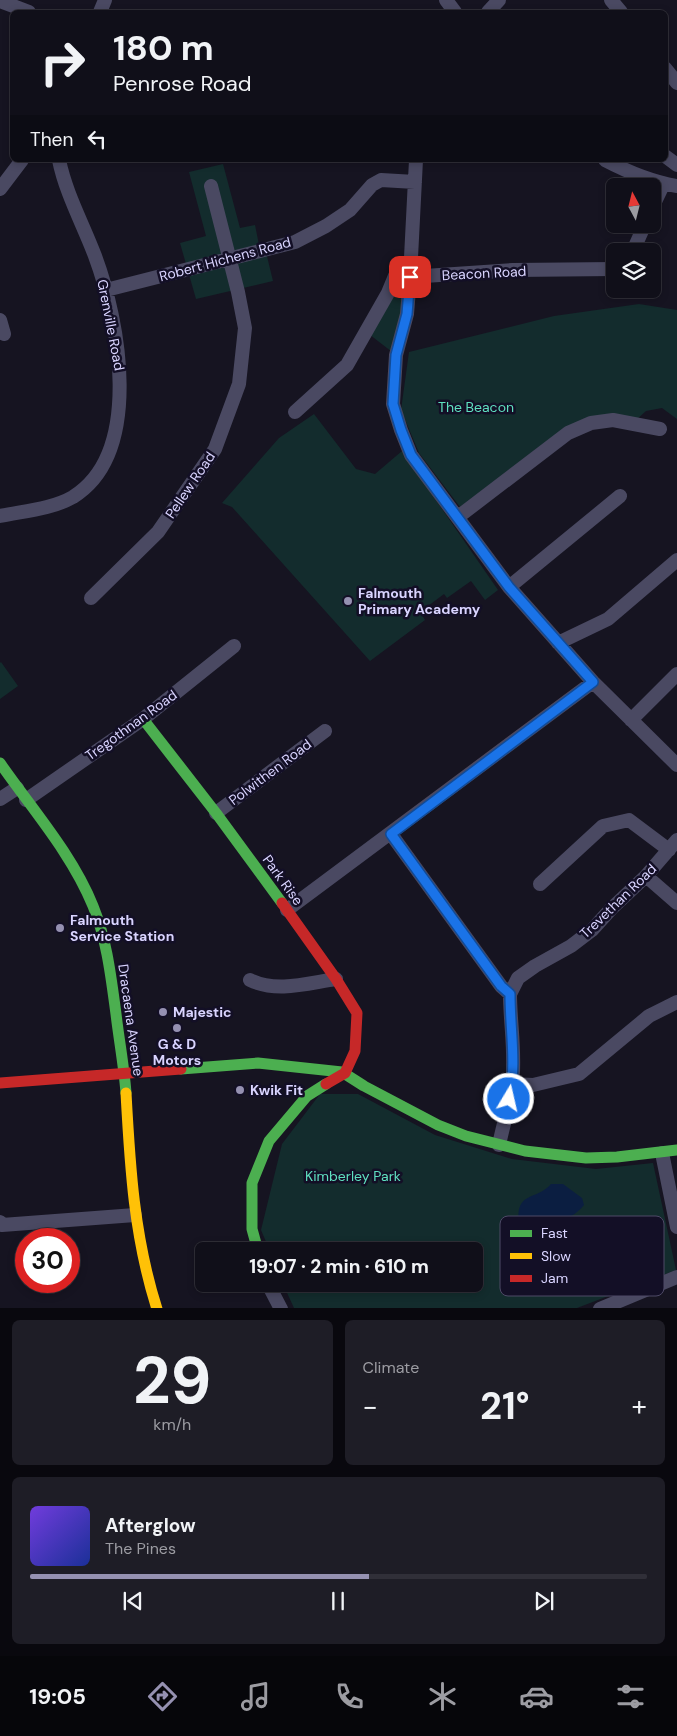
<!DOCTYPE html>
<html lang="en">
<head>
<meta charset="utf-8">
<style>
  :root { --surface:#100f19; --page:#1e1d26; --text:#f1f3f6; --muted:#9c9ca2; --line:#302f38; --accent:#9591b1 }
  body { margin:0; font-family:"DM Sans",sans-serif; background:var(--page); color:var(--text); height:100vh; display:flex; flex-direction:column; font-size:19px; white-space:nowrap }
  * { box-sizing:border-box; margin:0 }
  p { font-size:16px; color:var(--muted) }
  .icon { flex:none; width:28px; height:28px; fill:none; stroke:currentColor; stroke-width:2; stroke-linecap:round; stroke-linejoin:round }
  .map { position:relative; height:1308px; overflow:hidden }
  .side { display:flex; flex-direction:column; gap:12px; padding:12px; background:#09080e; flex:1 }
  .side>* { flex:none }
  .banner { position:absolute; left:10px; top:10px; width:658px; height:152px; border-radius:8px; box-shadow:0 2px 8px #0003,0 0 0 1px var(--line); background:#100f19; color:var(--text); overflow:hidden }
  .needle { width:32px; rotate:353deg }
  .tools { position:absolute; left:606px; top:178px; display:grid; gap:10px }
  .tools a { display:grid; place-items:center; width:55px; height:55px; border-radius:8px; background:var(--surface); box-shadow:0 2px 8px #0003,0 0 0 1px var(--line); font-size:25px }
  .speed { position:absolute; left:15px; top:1228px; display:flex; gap:10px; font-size:25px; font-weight:700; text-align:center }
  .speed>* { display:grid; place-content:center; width:65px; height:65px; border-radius:50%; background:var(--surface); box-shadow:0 2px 8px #0003,0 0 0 1px var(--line); line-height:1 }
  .speed .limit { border:8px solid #d22; background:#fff; color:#111 }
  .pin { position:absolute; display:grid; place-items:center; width:42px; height:42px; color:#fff; margin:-21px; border-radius:10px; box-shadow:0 2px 8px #0006 }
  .me { position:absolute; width:55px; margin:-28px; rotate:9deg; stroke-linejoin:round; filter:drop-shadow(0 0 4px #0008) }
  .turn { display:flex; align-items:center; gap:18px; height:105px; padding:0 20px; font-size:22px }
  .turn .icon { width:65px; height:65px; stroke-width:2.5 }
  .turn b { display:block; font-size:35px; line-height:42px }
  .then { display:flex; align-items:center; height:48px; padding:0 20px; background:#0003; gap:10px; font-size:19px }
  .big { font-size:38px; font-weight:700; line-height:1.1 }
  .side .widget { flex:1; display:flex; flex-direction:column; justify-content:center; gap:8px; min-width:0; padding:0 18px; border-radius:8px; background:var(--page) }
  .side .dial { align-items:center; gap:0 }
  .dial b { font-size:65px; line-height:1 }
  .song { display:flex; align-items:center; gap:15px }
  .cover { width:60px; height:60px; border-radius:8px; background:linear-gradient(135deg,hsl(260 70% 55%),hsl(230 70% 35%)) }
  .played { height:5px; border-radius:2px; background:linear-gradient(90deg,var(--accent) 55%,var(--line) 55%) }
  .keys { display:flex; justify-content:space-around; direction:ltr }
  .heat { display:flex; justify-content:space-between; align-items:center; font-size:28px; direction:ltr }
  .side .tiles { flex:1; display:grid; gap:12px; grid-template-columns:1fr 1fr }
  .widget:last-child { grid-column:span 2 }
  .trip { position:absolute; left:195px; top:1242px; width:288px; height:50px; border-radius:8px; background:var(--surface); box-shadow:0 2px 8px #0003,0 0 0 1px var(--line); font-weight:700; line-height:50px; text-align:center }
  .dock { display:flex; height:80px; justify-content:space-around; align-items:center; background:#06060a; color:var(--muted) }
  .dock .icon { width:35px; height:35px }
  .dock .current { color:var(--accent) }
  .dock b { font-size:22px; color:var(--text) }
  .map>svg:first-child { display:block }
  .green { fill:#132c2d }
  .water { fill:#0b1e41 }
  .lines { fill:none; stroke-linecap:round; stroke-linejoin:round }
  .street { stroke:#4a4962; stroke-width:14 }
  .fast { stroke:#4caf50; stroke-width:11 }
  .slow { stroke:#ffc107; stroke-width:11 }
  .jam { stroke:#c62828; stroke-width:11 }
  .route-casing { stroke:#114b97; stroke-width:12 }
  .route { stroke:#1a73e8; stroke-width:9 }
  .poi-dot { fill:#9591b1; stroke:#130f26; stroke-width:2 }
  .labels { text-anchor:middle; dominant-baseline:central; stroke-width:5; stroke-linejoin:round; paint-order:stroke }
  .street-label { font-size:14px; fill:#d9d4ff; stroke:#130f26 }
  .park-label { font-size:14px; fill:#5fe0c0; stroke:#130f26 }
  .poi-label { font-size:14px; font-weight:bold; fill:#d9d4ff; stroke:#130f26; text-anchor:start }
  .key { fill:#130f26; stroke:#4e4a67; stroke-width:1 }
  .key-label { font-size:14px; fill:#d9d4ff }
</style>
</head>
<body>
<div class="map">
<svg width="677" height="1309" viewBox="0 0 677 1309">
  <rect width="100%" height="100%" fill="#161421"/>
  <path class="green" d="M223 164 240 228 255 225 259 245 264 244 273 281 196 299 180 243 206 236 189 172Z
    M410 268 396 355 365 331 388 293Z
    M639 304 677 310V419L662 408 646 411 635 421 582 420 544 443 460 507 419 453 401 410 409 352 554 316Z
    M314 414 356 469 375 474 402 451 498 590 485 600 471 581 447 598 444 594 420 612 425 620 370 661 232 507 222 503 279 438Z
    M1 662 18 686 0 699V663Z
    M320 1094H358L435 1135 512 1159 596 1169 653 1163 676 1270 577 1308H294L283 1284H474V1251H270L261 1230 282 1144Z"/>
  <path class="water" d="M551 1184H563L582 1198 584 1205C563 1230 553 1210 534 1219 530 1221 527 1225 524 1227L519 1223C515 1191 536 1201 551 1184Z"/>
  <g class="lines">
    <path class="street" d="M446 0 455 12
      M611 0 621 12
      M0 1 29 12
      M100 12 105 0
      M488 12 499 0
      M665 68 677 83
      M665 156 677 165
      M416 160 410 277 513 270 615 269
      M605 160C628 172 651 182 677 186
      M0 189 22 160
      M652 208 663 185
      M633 251 645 224
      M410 277 407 314 396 355 393 404 401 430 411 455 509 587 593 682 677 765
      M106 290 295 242 326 226 350 210 372 185 381 180 415 182
      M0 320 4 334
      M295 412 347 365 388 293 395 276 401 271 410 268
      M0 516C24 511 52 509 73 497 144 453 119 320 95 256 83 224 66 194 59 160
      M458 517 568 433 591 423 613 420 660 429
      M509 587 620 496
      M91 598 158 532 215 449 239 384 245 328 238 292 211 186
      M558 643 608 619 677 560
      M631 720 677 674
      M0 799 17 788
      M26 800 143 719 234 646
      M216 813 325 731
      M391 834 501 986 510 994C510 1024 516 1054 512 1084 510 1104 503 1125 499 1145
      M646 876 677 903
      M540 884 603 826 629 820 669 850
      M287 910 593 682
      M250 980C277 993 308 983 336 979
      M510 994 518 978 535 966 571 946 592 930 611 909 646 876 677 840
      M512 1084 533 1085 579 1074 649 1016 677 1002
      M662 1153 677 1227
      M0 1222 2 1225 135 1215
      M268 1284 281 1309
      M600 1309 677 1277"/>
    <path class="fast" d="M143 719 216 813 282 903
      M0 763C32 809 72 854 93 906 107 940 111 977 116 1014 119 1040 124 1066 126 1093
      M181 1069 258 1063 342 1072 364 1086 438 1125 466 1136 525 1151 586 1158 617 1157 677 1150
      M258 1251 252 1229V1183L269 1141 307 1096 326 1084"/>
    <path class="slow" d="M126 1093C130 1167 134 1237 157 1309"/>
    <path class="jam" d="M282 903 336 979 357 1013 355 1051 345 1073 326 1084
      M0 1083 181 1069"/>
  </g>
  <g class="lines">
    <defs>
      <path id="route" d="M410 277 407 314 396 355 393 404 401 430 411 455 509 587 593 682 391 834 501 986 510 994C510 1030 517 1064 509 1099"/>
    </defs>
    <use href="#route" class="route-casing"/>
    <use href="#route" class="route"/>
  </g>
  <g class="poi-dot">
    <circle cx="348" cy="601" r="5"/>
    <circle cx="60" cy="928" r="5"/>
    <circle cx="163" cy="1012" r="5"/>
    <circle cx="177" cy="1028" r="5"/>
    <circle cx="240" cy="1090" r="5"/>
  </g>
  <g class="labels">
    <g class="street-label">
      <text transform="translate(225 259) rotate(-15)">Robert Hichens Road</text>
      <text transform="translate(484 273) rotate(-3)">Beacon Road</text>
      <text transform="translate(111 325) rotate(79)">Grenville Road</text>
      <text transform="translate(190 485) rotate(-56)">Pellew Road</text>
      <text transform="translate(131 725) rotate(-36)">Tregothnan Road</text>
      <text transform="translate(270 772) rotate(-37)">Polwithen Road</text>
      <text transform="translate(283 880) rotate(54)">Park Rise</text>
      <text transform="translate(618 901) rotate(-44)">Trevethan Road</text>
      <text transform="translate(131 1020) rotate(82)">Dracaena Avenue</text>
    </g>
    <g class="park-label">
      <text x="476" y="407">The Beacon</text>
      <text x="353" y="1176">Kimberley Park</text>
    </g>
    <g class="poi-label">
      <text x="358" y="593">Falmouth<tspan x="358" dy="16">Primary Academy</tspan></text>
      <text x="70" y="920">Falmouth<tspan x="70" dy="16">Service Station</tspan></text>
      <text x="173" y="1012">Majestic</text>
      <text x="177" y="1044" text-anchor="middle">G &amp; D<tspan x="177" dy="16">Motors</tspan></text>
      <text x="250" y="1090">Kwik Fit</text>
    </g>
  </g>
  <rect x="500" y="1216" width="164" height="80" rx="8" class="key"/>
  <rect x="510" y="1230" width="22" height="7" fill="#4caf50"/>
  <rect x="510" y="1253" width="22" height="6" fill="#ffc107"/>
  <rect x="510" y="1275" width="22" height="7" fill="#c62828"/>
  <g class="key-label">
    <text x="541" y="1238">Fast</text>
    <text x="541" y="1261">Slow</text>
    <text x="541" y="1283">Jam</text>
  </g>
</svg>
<div class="tools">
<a><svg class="needle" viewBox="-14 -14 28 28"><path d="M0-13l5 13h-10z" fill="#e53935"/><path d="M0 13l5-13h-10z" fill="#9c9ca2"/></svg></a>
<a><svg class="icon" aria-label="layers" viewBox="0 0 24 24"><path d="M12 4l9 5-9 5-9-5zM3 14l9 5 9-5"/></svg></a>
</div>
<div class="speed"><div class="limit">30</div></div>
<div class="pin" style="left:410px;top:277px;background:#d93025"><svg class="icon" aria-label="arrive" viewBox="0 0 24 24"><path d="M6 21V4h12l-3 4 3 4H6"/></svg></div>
<svg class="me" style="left:509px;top:1099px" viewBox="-20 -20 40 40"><circle r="17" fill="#1a73e8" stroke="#fff" stroke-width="3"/><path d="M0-11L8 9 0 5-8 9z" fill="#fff"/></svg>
<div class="trip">19:07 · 2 min · 610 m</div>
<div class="banner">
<div class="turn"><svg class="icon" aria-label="right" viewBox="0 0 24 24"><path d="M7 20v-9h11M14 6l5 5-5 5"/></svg><div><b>180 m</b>Penrose Road</div></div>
<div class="then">Then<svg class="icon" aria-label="left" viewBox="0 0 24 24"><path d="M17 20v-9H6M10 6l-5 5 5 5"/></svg></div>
</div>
</div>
<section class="side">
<div class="tiles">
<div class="widget dial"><b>29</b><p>km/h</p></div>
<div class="widget"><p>Climate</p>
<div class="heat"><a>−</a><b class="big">21°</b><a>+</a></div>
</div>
<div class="widget">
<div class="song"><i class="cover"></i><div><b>Afterglow</b><p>The Pines</p></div></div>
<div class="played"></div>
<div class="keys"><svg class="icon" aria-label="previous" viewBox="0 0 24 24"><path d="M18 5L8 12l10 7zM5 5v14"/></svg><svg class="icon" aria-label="pause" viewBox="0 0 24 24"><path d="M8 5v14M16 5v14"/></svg><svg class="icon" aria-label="next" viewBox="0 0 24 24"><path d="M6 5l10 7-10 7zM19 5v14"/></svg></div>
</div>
</div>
</section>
<nav class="dock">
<b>19:05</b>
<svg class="icon current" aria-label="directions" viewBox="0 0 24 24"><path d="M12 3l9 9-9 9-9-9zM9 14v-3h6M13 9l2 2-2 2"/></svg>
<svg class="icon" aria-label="music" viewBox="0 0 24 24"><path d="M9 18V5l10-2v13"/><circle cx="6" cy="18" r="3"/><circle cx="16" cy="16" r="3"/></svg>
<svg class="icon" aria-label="phone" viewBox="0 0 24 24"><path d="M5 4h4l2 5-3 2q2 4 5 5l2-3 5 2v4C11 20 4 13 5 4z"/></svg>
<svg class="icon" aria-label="climate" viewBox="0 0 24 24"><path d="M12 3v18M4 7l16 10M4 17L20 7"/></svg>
<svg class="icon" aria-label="car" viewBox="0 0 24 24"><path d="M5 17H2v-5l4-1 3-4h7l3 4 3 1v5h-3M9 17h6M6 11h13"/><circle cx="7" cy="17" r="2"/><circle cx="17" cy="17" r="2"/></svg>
<svg class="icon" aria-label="filters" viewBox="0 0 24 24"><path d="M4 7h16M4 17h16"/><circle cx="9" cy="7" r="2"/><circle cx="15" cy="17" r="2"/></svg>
</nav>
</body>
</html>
